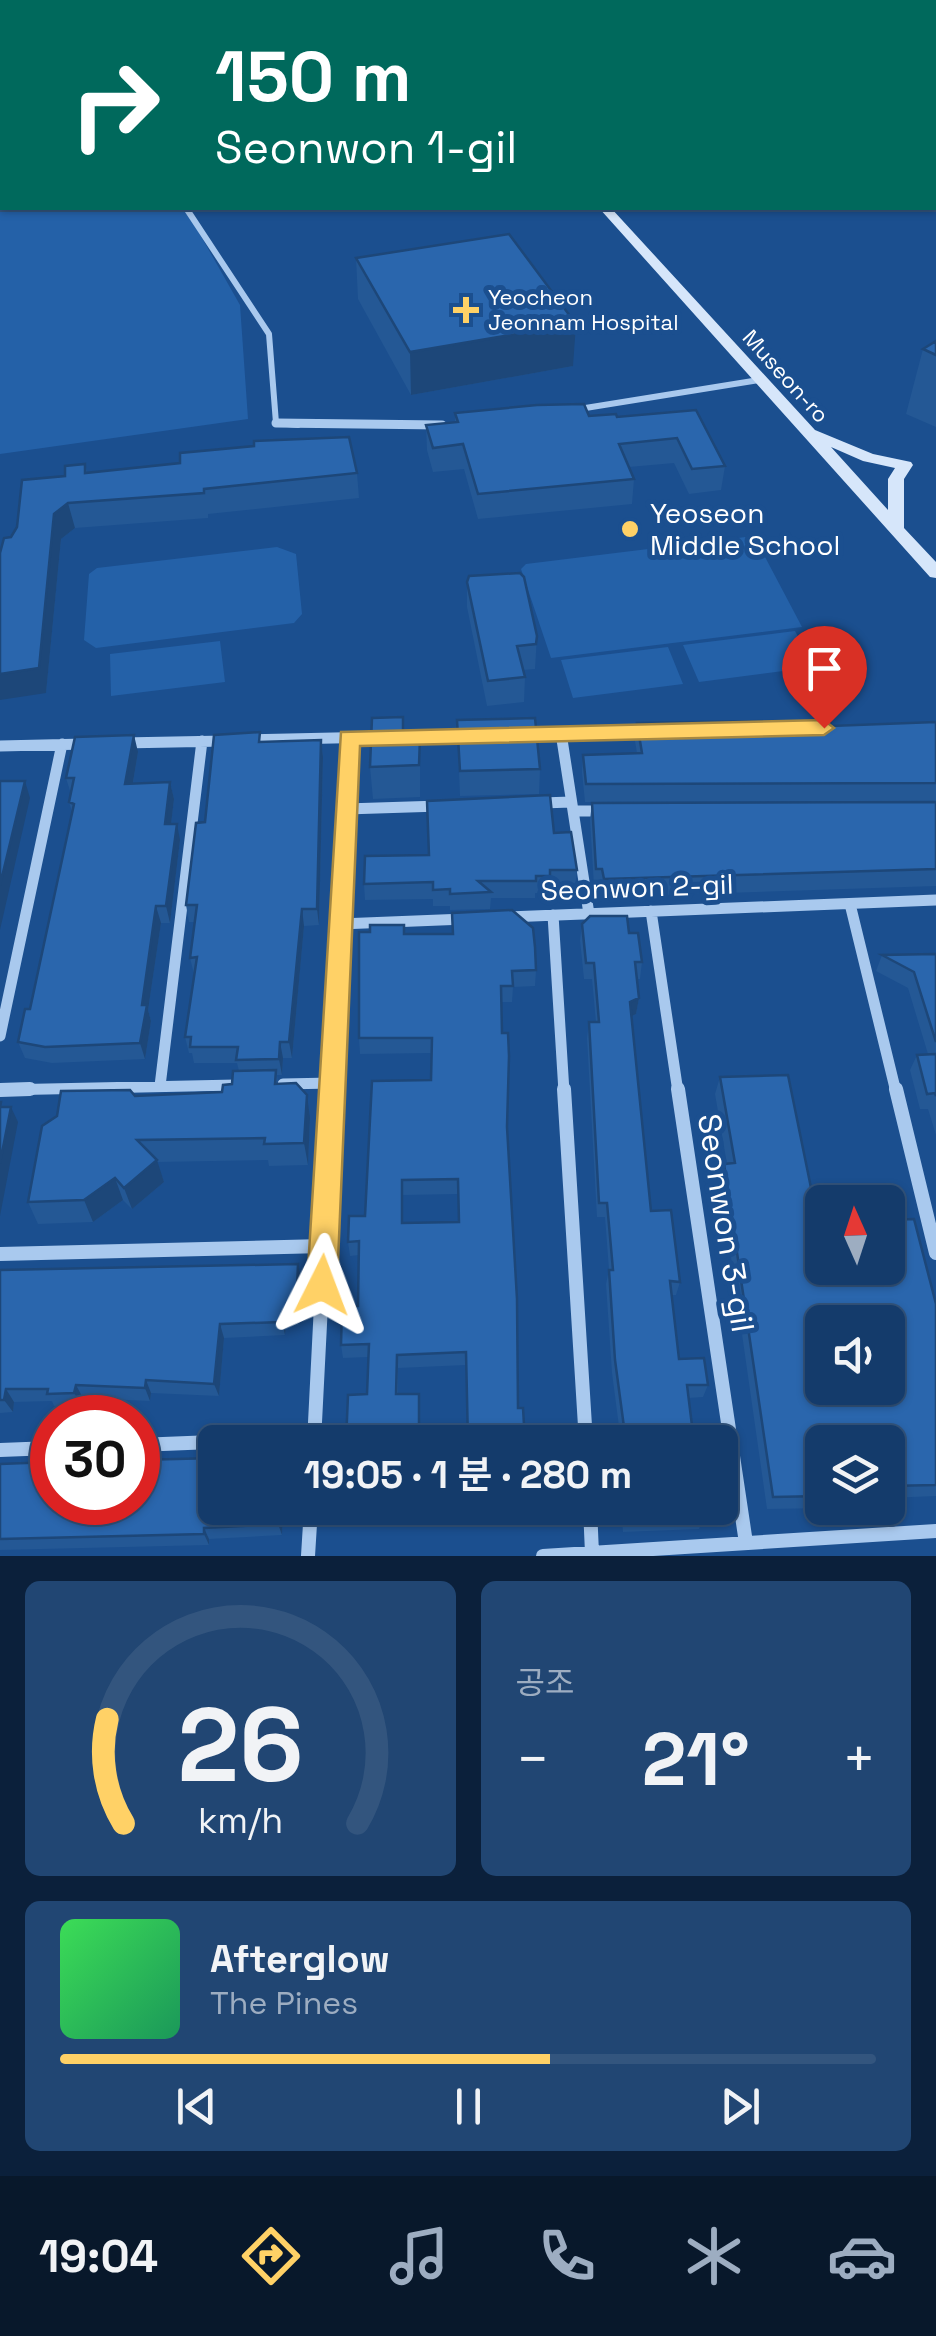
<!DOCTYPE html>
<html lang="ko">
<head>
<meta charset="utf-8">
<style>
  :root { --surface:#143b6b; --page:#214673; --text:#f1f3f6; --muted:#9dadc1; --line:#33557e; --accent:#ffd166 }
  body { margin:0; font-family:"Space Grotesk","Noto Sans KR",sans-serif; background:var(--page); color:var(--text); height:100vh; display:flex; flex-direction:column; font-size:38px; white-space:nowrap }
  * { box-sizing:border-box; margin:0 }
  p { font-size:32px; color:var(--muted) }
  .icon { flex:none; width:55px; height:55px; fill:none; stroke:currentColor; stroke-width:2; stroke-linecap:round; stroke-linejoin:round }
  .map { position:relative; height:1556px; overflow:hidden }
  .side { display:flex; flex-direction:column; gap:25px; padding:25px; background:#0b203b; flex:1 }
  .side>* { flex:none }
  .top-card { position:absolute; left:0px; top:0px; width:938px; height:210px; box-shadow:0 2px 8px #0004,0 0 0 2px var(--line); background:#00695c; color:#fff; overflow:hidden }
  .needle { width:65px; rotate:357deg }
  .controls { position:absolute; left:805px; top:1185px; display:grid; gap:20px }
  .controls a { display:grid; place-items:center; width:100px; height:100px; border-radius:15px; background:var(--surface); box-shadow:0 2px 8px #0004,0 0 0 2px var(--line); font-size:50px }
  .speed { position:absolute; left:30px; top:1395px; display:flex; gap:20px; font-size:50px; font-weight:700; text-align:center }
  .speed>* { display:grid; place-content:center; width:130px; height:130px; border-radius:50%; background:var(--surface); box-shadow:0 2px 8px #0004,0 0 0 2px var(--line); line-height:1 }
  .speed .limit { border:15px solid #d22; background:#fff; color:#111 }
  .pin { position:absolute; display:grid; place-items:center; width:85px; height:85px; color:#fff; margin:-102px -42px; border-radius:50% 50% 50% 0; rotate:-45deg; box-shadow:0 0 10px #0007 }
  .pin .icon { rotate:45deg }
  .me { position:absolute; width:110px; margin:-55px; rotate:3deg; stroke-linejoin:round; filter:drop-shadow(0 0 8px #0008) }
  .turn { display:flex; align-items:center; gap:35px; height:210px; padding:0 50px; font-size:45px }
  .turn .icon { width:130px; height:130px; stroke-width:2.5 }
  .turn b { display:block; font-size:70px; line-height:85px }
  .big { font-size:75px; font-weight:600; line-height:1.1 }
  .side .widget { flex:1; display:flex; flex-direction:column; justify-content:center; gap:15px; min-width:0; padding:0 35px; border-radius:15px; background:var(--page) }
  .side .dial { align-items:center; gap:0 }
  .dial svg { height:260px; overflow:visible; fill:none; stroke:var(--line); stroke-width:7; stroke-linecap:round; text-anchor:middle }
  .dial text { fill:var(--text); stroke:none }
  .song { display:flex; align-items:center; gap:30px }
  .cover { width:120px; height:120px; border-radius:15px; background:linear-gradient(135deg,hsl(130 70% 55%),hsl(150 70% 35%)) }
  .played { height:10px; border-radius:5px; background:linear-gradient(90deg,var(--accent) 60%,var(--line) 60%) }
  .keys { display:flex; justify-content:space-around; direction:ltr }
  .heat { display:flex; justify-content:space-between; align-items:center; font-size:55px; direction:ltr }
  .side .tiles { flex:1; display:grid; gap:25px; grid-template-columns:1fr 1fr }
  .widget:last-child { grid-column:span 2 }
  .trip { position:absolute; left:198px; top:1425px; width:540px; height:100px; border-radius:15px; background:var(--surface); box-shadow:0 2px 8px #0004,0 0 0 2px var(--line); font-weight:600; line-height:100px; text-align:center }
  .tabs { display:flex; height:160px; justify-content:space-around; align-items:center; background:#08182b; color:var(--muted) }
  .tabs .icon { width:70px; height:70px }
  .tabs .active { color:var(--accent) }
  .tabs b { font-size:45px; color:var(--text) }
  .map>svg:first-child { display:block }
  .green { fill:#2461a8 }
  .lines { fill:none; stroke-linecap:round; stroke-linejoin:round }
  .street-far3 { stroke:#a9c9ee; stroke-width:6 }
  .street-far2 { stroke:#a9c9ee; stroke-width:9 }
  .street-far1 { stroke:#a9c9ee; stroke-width:11 }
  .street { stroke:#a9c9ee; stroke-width:14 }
  .secondary { fill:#d6e6fa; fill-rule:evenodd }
  .wall { fill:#245895; fill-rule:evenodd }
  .shaded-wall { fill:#1d4779 }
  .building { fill:#2a66ad; stroke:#1d4779; stroke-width:2.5; fill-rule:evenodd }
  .route { fill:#ffd166; stroke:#a68842; stroke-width:2.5 }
  .poi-dot { fill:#ffd166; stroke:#1b4f8f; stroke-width:4 }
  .labels { text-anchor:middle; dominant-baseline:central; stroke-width:10; stroke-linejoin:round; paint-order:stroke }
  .far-poi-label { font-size:22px; fill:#fff; stroke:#1b4f8f; text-anchor:start }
  .far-street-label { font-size:22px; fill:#fff; stroke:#1b4f8f }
  .poi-label { font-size:28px; fill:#fff; stroke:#1b4f8f; text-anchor:start }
  .street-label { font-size:28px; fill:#fff; stroke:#1b4f8f }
  .near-street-label { font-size:32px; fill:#fff; stroke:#1b4f8f }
</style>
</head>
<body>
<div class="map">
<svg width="936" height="1556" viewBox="0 0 936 1556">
  <rect width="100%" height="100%" fill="#1b4f8f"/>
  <path class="green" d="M0 147 2 208H185L240 305 248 419 0 454Z
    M754 536 802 627 551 658 521 569 526 564Z
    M277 547 296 554 302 614 294 623 96 648 84 640 89 574 97 568Z
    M795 631 814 667 699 682 683 645Z
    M220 641 225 682 111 696 110 654Z
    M668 647 683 684 573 698 561 660Z"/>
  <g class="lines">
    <path class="street-far3" d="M186 208 269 334 276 423 298 425
      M573 410 759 380
      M399 425H442"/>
    <path class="street-far2" d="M276 423 442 425"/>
    <path class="street-far1" d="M561 733 589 914
      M527 734 645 731
      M247 740 470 735
      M122 743 225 741
      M0 746 85 744
      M542 803 571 802
      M346 809 440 806
      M573 811H602
      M850 904 896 1092
      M651 911 678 1092
      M553 915 564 1092
      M507 917 936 900
      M340 924 465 919
      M0 1036 62 744
      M283 1084 332 1083
      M160 1086 202 741
      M0 1090 236 1085
      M331 1092 349 738"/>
    <path class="street" d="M564 1089 586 1442
      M678 1089 746 1543
      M896 1089 936 1253
      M0 1090 30 1089
      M0 1254 324 1246
      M314 1442 332 1089
      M138 1445 314 1438
      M0 1450 52 1448
      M590 1508 592 1553
      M308 1556 311 1508
      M543 1556 936 1531"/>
    <path class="secondary" d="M551 0H561V2H551Z
      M599 208H611L815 430 873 454 911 462 913 465 904 479V528L936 562V578L930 577ZM831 447 863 461 895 468 888 479V510Z"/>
  </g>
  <path class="wall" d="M0 0 2 2V83H0Z
    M356 258 573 366 411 395 358 299Z
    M936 341V427L906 414 923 349Z
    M696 410 725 466 721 490 689 494 674 463 629 467 634 479 632 504 478 519 464 469 433 472 427 450 426 425 455 423V413L617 417Z
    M85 464 87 472 357 473 359 498 208 514V518L75 528 61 539 46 693 11 537 65 476Z
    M467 582 537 636 535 669 523 670 525 677 524 702 487 706 467 607Z
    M457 720 540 769 539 794 460 796Z
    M936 722V801L585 802 582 772 583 755 637 753 635 741 637 723 831 726Z
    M404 738H420V797L373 799 370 767Z
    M321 740 323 757 319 925 304 926 292 1058H283L282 1075H277L278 1083 310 1118 308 1165 269 1166 268 1160 157 1162 164 1182 132 1209 123 1200 93 1222 38 1224 28 1202 135 1096 222 1092 232 1084 239 1071 237 1063H194L192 1053H189L185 1037 194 974 190 958 195 922H189L186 905 205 822 261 742Z
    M138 752 133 783 170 782 174 799 171 824 180 840 170 923H161L148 1010 151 1021 145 1059 52 1063 25 1058 18 1042 30 1009 72 812 69 802 71 794 66 778Z
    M936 802V886L602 897 600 886H594L590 820 592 803Z
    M554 833 577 870 575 887H549V893H535V898H491L490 909 450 910V906H433V899L365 900 364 884 429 855Z
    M452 913 536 970 535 986 513 987 512 1002H502L518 1408 525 1442 466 1365 398 1368V1394L420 1406V1442H346L367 1394 368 1357 343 1358 341 1345 358 1306 359 1255 350 1256 348 1242 365 1216 431 1080V1053L360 1054 359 1038 370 932 452 934ZM458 1194 459 1222 403 1223V1195Z
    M582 924 629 933 642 962 640 979H637L639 998 636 1014 632 1016 651 1211 680 1282 676 1295H672L679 1359 708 1385 703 1397 688 1398 694 1442H621L612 1373 606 1284 609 1270 605 1217H597L587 1038 589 1022H596L592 979H584L580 940Z
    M936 954V1135L928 1109H920L910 1070 917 1055 928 1054 908 988 876 971 882 955Z
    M720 1077 818 1222 936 1304V1496L888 1498V1442H822V1508H829L767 1509 720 1180 724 1164H727L715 1094Z
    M298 1264 301 1278 299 1325 286 1326 285 1335 224 1338 219 1396 151 1393 150 1401 83 1398 82 1405 54 1406 52 1401 14 1402 13 1412 0 1413V1270Z
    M0 1464 215 1508H283L282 1535 209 1539V1545L0 1550Z
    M621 1508H702L703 1518 699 1529 623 1532Z"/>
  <path class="shaded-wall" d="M576 324 573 366 411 395 410 352Z
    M68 503 75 528 61 539 46 693 0 700V674L54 514Z
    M134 735 138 752 130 800 125 784Z
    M321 740 323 757 319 925 317 909Z
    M25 781 30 798 0 930V885Z
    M170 782 174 799 169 841 165 824Z
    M177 824 180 840 170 923 166 906Z
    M156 906 161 923 148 1010 151 1021 145 1059 140 1043 142 1005Z
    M302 909 304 926 292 1058 289 1042Z
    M639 998 636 1014 628 1018 630 1002Z
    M280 1042 283 1058 282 1075 279 1059Z
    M307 1095 310 1118 308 1165 304 1143Z
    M11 1107 18 1122 0 1216V1163Z
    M157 1160 164 1182 132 1209 124 1188Z
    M115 1178 123 1200 93 1222 84 1200Z
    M298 1264 301 1278 299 1325 296 1312Z
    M283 1312 286 1326 285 1335 282 1322Z
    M220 1324 224 1338 219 1396 214 1384Z
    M146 1380 151 1393 150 1401 145 1388Z
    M76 1385 83 1398 82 1405 74 1393Z
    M6 1389 14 1402 13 1412 4 1400Z
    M279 1508H283L282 1535 278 1524Z
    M204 1528 209 1539V1545L204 1534Z"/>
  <path class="building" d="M0 0H173L172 2H2V58H0Z
    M173 0H520V2H173Z
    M509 234 576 324 410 352 356 258Z
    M936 341V355L923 349Z
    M584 404 589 416 616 414 617 417 696 410 725 466 692 469 677 438 619 444 634 479 478 494 463 444 433 448 426 425 458 422 455 413 537 405Z
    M349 437 357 473 204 489V493L68 503 54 514 39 668 0 674V553L4 538 11 537 17 527 22 480 65 476V466L85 464V473L180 463V453L254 446V441Z
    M520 573 524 577 537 636 536 644 517 646 525 677 488 681 467 582 469 576Z
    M403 717V738H420L419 765 370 767 372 718Z
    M535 718 540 769 460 771 457 720Z
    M772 721 830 722 831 726 936 722V783L586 784 583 755 642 753 637 723Z
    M260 732 259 742 321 740 317 909H302L289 1042H280L279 1059 236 1060 238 1047H190L191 1037H185L197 957 190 958 197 905H186L196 823 205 822 214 735Z
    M134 735 125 784 170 782 165 824H177L166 906H156L142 1005H147L140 1043 45 1047 18 1042 25 1009H30L74 804 69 802 74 778H66L75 737Z
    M0 781H25L0 885Z
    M550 795 554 833 571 832 577 870H550V876H536V881H478L491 892 450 894V889L433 890V882L364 884 365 856 429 855 427 801Z
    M936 802V869L604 879 602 869H596L592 803Z
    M512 910 533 928 535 947 536 970 512 971 513 986H501L502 1033H508L509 1056 507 1127 517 1299 518 1408H523L525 1442H468L466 1352 397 1355 396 1394H419V1430H406V1442H346L348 1395 367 1394 369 1344 341 1345 342 1307 358 1306 359 1241 348 1242 349 1216H365L372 1081 431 1080 432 1038H359V932H370V925H404V934H453L452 913ZM458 1179 459 1222 402 1223V1180Z
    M590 916H627L629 933H638L642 962H635L639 998 630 1002 651 1211 671 1210 680 1282 670 1281 679 1359 704 1358 708 1385H687L694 1442H626L615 1360 609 1270H613L607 1203H599L589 1022H599L594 963H586L582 924Z
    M936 954V1042L914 972 882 955Z
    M936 1054V1096L935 1093 927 1094 917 1055Z
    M276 1070 275 1084 296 1083 307 1095 304 1143 264 1144 265 1138 137 1140 157 1160 124 1188 115 1178 84 1200 28 1202 42 1126 57 1116 61 1091 130 1090 135 1096 222 1092 223 1085 232 1084 233 1071Z
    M788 1075 818 1222H822V1268H888V1220L914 1219 936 1304V1485L888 1486V1442H822V1496L773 1497 724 1164 735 1163 720 1077ZM822 1322H888V1388H822Z
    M0 1102H1L0 1107H11L0 1163Z
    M298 1264 296 1312H283L282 1322 220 1324 214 1384 146 1380 145 1388 76 1385 74 1393 47 1394 48 1389H6L4 1400H0V1270Z
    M215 1458V1508H279L278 1524 204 1528V1534L0 1539V1464L52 1462V1502H138V1460Z
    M625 1508H702L703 1518 626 1521Z"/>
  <path class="route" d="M824 720 834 728 824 735 360 746 337 1285 333 1295 322 1300 311 1295 307 1285 341 732Z"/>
  <g class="poi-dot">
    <path d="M461 295h10v10h10v10h-10v10h-10v-10h-10v-10h10z"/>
    <circle cx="630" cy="529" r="10"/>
  </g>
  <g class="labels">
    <g class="far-poi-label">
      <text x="488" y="297">Yeocheon<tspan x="488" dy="25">Jeonnam Hospital</tspan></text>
    </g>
    <g class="far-street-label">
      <text transform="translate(786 376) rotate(48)">Museon-ro</text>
    </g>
    <g class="poi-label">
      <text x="650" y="513">Yeoseon<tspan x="650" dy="32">Middle School</tspan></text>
    </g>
    <g class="street-label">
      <text transform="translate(637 887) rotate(-2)">Seonwon 2-gil</text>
    </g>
    <g class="near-street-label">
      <text transform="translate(726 1223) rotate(81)">Seonwon 3-gil</text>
    </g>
  </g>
</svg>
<div class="controls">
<a><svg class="needle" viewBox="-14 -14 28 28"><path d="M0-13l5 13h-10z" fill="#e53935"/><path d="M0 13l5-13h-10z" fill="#9dadc1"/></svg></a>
<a><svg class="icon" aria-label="sound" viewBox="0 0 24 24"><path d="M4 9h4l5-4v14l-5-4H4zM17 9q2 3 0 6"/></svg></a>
<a><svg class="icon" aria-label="layers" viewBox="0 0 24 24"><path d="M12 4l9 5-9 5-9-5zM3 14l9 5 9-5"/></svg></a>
</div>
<div class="speed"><div class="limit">30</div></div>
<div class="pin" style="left:824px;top:728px;background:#d93025"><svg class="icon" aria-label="arrive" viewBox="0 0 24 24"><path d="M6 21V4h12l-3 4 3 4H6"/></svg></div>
<svg class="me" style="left:322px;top:1285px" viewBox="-20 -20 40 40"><path d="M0-17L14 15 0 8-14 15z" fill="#ffd166" stroke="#fff" stroke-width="4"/></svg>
<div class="trip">19:05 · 1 분 · 280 m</div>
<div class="top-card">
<div class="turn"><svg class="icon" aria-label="right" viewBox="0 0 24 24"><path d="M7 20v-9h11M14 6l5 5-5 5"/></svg><div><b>150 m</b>Seonwon 1-gil</div></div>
</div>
</div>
<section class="side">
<div class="tiles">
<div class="widget dial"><svg viewBox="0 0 100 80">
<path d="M14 69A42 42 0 1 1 86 69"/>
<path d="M14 69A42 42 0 0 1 9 37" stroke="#ffd166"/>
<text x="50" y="56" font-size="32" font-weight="700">26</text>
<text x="50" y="72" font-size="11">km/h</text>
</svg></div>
<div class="widget"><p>공조</p>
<div class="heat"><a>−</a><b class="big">21°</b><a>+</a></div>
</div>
<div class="widget">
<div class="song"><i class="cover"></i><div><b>Afterglow</b><p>The Pines</p></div></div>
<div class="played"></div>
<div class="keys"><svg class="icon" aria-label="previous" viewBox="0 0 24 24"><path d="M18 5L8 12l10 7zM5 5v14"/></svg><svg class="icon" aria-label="pause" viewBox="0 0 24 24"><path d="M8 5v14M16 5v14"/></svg><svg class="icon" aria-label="next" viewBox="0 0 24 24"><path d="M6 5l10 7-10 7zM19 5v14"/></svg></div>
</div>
</div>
</section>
<nav class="tabs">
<b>19:04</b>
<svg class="icon active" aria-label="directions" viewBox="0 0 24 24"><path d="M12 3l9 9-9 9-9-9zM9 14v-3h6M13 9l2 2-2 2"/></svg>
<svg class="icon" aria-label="music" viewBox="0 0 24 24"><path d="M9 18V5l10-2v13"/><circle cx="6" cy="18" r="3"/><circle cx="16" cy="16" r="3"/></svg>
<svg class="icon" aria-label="phone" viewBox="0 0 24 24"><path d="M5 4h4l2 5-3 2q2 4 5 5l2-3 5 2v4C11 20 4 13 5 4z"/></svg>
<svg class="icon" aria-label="climate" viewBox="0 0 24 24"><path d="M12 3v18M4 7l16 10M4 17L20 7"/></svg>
<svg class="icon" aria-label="car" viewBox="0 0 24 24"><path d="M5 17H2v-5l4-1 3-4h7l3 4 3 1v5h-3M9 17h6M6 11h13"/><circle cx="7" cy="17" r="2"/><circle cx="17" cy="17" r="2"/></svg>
</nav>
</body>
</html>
